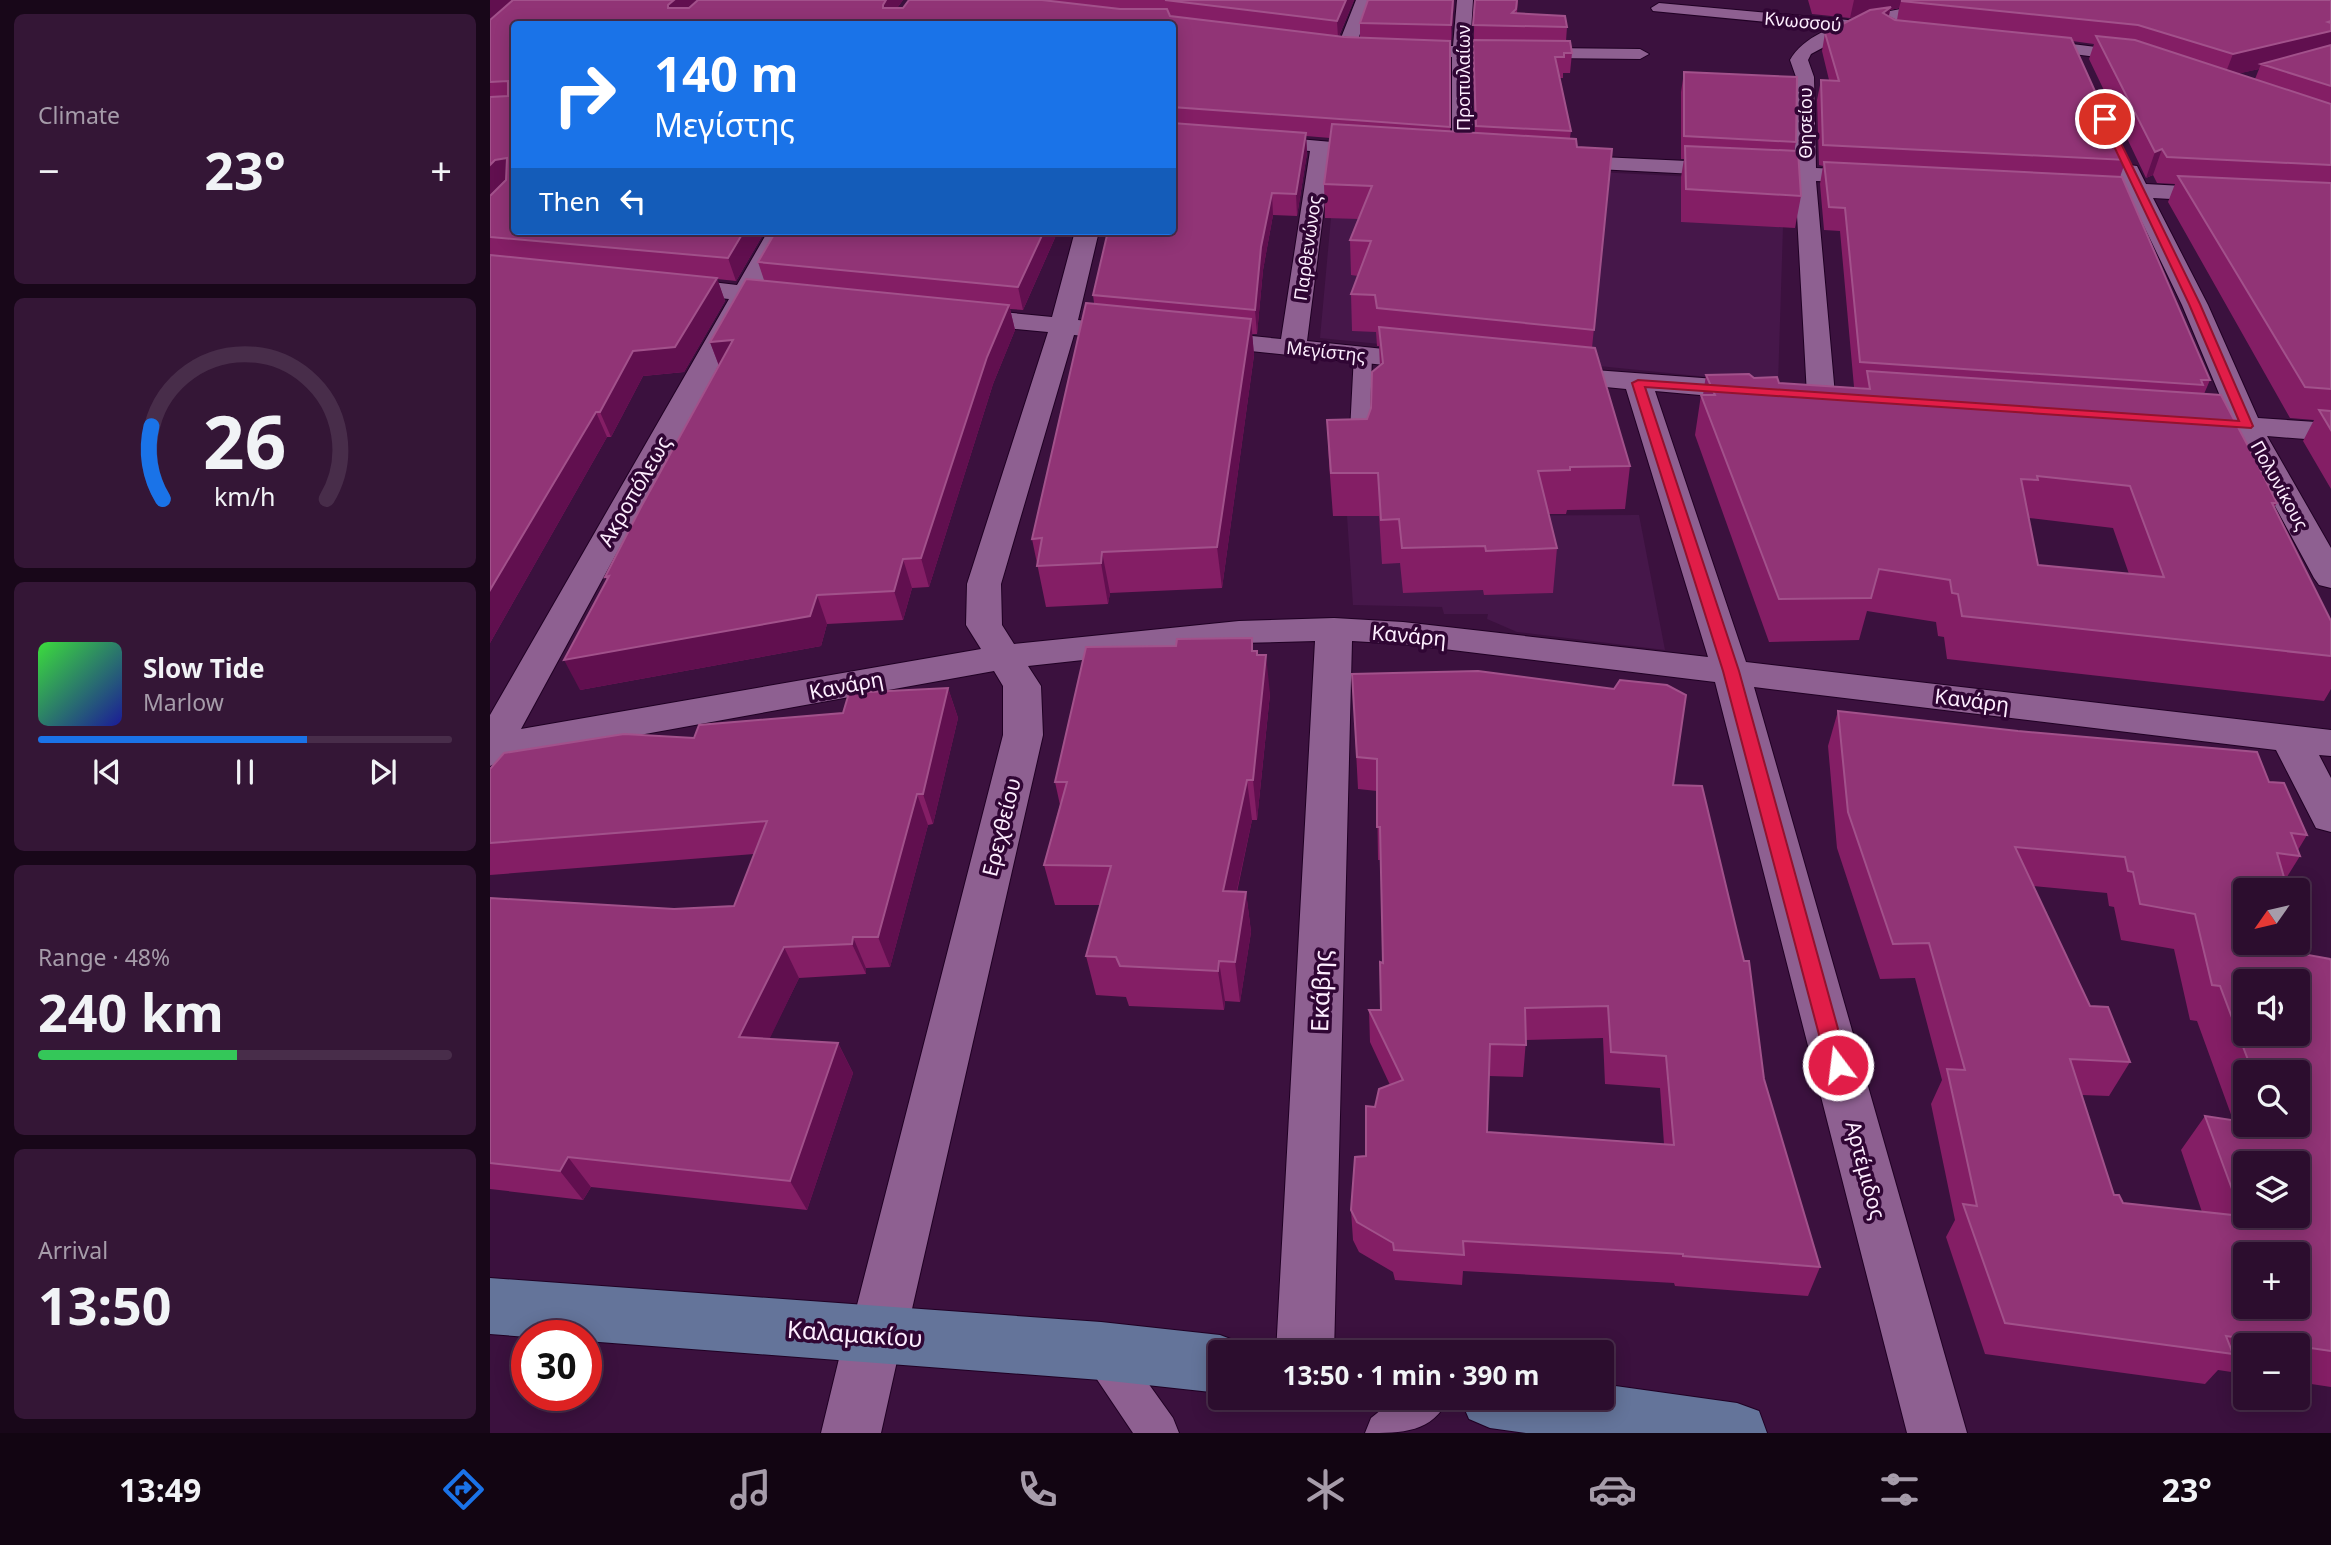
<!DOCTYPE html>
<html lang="en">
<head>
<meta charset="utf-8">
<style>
  :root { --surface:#2c0d2e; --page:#341636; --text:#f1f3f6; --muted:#a69caa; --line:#482d4a; --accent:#1a73e8 }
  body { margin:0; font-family:"Noto Sans",sans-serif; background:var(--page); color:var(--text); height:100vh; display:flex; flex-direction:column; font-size:26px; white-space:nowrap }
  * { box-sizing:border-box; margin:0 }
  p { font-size:23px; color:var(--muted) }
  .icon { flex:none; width:38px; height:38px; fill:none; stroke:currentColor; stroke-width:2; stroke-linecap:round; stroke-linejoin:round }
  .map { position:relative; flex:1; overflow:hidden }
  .panel { display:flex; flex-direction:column; gap:14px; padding:14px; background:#180719; width:490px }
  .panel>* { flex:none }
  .top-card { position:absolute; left:21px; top:21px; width:665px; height:214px; border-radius:7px; box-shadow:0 4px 18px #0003,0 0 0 2px var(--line); background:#1a73e8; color:#fff; overflow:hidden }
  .needle { width:46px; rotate:236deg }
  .controls { position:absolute; left:1743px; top:878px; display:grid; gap:14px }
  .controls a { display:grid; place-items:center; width:77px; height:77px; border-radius:7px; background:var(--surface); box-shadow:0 4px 18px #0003,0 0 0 2px var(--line); font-size:35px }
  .speed { position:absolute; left:21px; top:1320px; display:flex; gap:14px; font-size:35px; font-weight:700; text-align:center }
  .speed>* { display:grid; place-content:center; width:91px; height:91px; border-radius:50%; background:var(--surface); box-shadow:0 4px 18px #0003,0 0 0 2px var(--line); line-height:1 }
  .speed .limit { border:10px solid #d22; background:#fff; color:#111 }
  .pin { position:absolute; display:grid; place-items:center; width:60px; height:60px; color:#fff; margin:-30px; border:4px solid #fff; border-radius:50%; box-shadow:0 2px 7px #0007 }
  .me { position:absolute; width:77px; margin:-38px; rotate:345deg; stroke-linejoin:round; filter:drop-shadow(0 0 5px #0008) }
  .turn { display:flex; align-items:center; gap:24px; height:147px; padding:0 28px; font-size:32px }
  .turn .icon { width:91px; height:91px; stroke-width:2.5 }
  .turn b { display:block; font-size:49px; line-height:60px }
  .then { display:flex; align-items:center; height:66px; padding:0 28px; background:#0003; gap:14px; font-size:26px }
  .big { font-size:52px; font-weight:700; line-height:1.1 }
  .panel .card { flex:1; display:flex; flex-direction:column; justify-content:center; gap:10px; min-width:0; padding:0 24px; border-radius:10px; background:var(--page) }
  .panel .dial { align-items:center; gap:0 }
  .dial svg { height:182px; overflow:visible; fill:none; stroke:var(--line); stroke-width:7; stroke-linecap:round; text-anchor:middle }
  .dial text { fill:var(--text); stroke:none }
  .song { display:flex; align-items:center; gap:21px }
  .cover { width:84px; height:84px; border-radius:10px; background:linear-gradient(135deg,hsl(120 70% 55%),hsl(240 70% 35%)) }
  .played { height:7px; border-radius:4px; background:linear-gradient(90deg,var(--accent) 65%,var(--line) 65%) }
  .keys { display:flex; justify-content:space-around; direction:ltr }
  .heat { display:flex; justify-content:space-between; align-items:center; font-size:38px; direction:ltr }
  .charge { height:10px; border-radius:5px; background:linear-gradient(90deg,#34c759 48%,var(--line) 0) }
  .trip { position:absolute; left:718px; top:1340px; width:406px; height:70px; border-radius:7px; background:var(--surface); box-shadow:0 4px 18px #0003,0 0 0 2px var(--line); font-weight:700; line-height:70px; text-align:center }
  .menu { display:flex; height:112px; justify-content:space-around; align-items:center; background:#120512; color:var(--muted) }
  .menu .icon { width:49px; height:49px }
  .menu .current { color:var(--accent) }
  .menu b { font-size:32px; color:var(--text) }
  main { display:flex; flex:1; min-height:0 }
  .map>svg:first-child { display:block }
  .built { fill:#46174a }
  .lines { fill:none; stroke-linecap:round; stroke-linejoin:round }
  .service-casing { stroke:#200024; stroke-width:2 }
  .pedestrian-casing { stroke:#200024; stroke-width:2 }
  .minor-casing { stroke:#200024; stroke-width:2 }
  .secondary-casing { stroke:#200024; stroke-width:2 }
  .service { fill:#8e6091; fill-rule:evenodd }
  .pedestrian { fill:#8e6091; fill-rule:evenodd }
  .minor { fill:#8e6091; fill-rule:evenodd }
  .secondary { fill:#64749a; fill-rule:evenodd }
  .wall { fill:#841e65; fill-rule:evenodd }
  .shaded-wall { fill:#610f4f }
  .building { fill:#913476; stroke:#a2518b; stroke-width:2; fill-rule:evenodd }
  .route { fill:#e11d48; stroke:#92132f; stroke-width:2 }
  .labels { text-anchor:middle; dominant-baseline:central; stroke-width:7; stroke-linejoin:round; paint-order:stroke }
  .far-street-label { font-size:18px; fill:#fdedfe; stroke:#300634 }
  .street-label { font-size:21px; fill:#fdedfe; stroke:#300634 }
  .near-street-label { font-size:24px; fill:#fdedfe; stroke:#300634 }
</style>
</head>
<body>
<main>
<section class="panel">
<div class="card"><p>Climate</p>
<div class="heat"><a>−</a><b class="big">23°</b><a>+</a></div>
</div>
<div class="card dial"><svg viewBox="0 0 100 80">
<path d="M14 69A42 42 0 1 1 86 69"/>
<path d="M14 69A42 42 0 0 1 9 37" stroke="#1a73e8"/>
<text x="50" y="56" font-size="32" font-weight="700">26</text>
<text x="50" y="72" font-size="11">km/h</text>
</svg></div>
<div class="card">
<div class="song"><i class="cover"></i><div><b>Slow Tide</b><p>Marlow</p></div></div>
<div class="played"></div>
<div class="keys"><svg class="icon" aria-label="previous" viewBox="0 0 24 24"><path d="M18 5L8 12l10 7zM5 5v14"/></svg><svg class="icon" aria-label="pause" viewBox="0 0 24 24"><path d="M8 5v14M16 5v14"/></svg><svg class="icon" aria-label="next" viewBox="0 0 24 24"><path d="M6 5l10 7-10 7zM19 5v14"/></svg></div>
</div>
<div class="card"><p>Range · 48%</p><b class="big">240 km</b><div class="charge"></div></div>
<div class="card"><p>Arrival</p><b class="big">13:50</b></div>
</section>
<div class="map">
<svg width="1841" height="1433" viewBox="0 0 1841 1433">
  <rect width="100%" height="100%" fill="#3b113e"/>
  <path class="built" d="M988 166 1244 179 1293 227 1288 384 830 338 843 196Z
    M1149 515 1175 650 1027 632 997 619 998 614H954L952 607 863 605 857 516Z"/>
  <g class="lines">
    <defs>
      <path id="service" d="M873 349 882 355 879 450 876 454H862L859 450 864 355Z
        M614 1335 628 1341 683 1418 689 1433H643L600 1369 594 1355 600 1341Z
        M906 1398H959C942 1433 913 1433 875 1433L881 1418Z"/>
      <path id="pedestrian" d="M866 0H882L865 48 856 53 847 48Z
        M1169 3 1358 20 1366 25 1358 30 1163 11 1161 8Z"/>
      <path id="minor" d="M967 0H983L980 47 1150 49 1159 54 1150 59 980 57 984 157 980 161H966L962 157V57L907 56 898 51 907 46H963Z
        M1473 0H1512L1504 5 1375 25 1321 54 1318 60 1324 77 1326 168 1385 171 1393 172 1396 177 1393 182 1385 183 1326 181 1345 395 1341 401 1331 404 1321 401 1317 395 1305 179 1067 167 1060 165 1056 161 1060 157 1067 155 1304 166 1306 77 1300 60C1326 15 1425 7 1473 0Z
        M1534 38 1654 53 1663 58 1654 63 1528 47 1525 43 1528 39Z
        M682 128 899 147 902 151 899 155 892 157 841 153 817 341 942 354 952 356 956 362 952 368 942 370 703 345 699 339 703 333 712 331 791 339 820 151 682 140Z
        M1639 165 1647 166 1656 184 1841 194V208L1663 198 1718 305 1768 418 1841 423V441L1777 436 1841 548V588L1829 585 1824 578 1746 434 1686 427 1681 421 1686 415 1696 412 1738 415 1692 305 1640 197 1585 194 1577 192 1574 187 1577 182 1585 180 1634 183 1628 171 1631 166Z
        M278 231H302L271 287 310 293 314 298 310 303 301 306 263 302 31 729 491 649 476 625 477 584 558 332 472 324 463 322 459 316 463 310 472 308 562 317 585 231H609L588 320 651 327 655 333 651 339 642 341 584 335 511 584 512 625 524 644 749 621 844 618 913 622 1218 657 1136 389 1054 381 1050 375 1054 369 1064 367 1266 382 1276 385 1280 391 1276 397 1266 400 1165 391 1256 662 1841 730V756L1829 755 1841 778V832L1826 828 1786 750 1264 687 1477 1433H1417L1225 682 913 644 862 641 844 1353H786L825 641 749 643 538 666 551 686 553 735 422 1309 413 1334 391 1433H331L355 1334 366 1309 513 735V686L504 671 16 759 0 766V715L239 299 180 293 171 290 167 285 171 280 180 277 247 285Z"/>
      <path id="secondary" d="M0 1278 611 1322 730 1335 751 1343 755 1353H730V1393L611 1380 96 1341V1335L37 1337 0 1334Z
        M1111 1384 1247 1403 1269 1411 1277 1433H1036L1000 1428 979 1419 970 1398H1111Z"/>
    </defs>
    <use href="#service" class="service-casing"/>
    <use href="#pedestrian" class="pedestrian-casing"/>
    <use href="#minor" class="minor-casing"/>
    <use href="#secondary" class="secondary-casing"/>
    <use href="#service" class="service"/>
    <use href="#pedestrian" class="pedestrian"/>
    <use href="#minor" class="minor"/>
    <use href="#secondary" class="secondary"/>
  </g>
  <path class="wall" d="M23 0H207L198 8 413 0 407 8H413L419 0H864L849 36 870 38V23L878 0H964L961 43H960V131L985 133 983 60 985 0H1028L1027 13 1077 27 1076 41 1082 53 1080 73H1073V78H1070L1081 131 1080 138 1087 147 1122 149 1102 348 1140 466 1135 509 1077 510 1076 514H1058L1067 548 1063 593 994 595 993 590 913 593 910 563 892 564 889 516H843L839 463 837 420 877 419 881 408 890 366 889 346H887L886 332 862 331 861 294 868 276 861 275 860 240 869 219 835 218 834 184 840 138 816 136 817 153 807 216 783 215 773 270 767 334H762L764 355 732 588 620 593 618 604 556 607 542 539 604 303 603 295 682 231V24L24 231H275L246 281 227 279 235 301 194 372 153 376 121 437H117L0 643V196L16 181H14L0 195V20Z
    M1318 0H1841V489L1813 441 1824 420 1800 418 1678 202 1685 184 1667 183 1663 175 1656 178 1599 59 1604 44 1582 41 1636 160 1630 177 1720 380 1714 394 1787 503 1784 508 1841 621V689L1834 701 1457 659 1454 637 1448 636 1446 622 1377 611 1369 640 1279 642 1205 435 1211 395H1213L1216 375 1264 378 1289 383 1373 388 1364 387 1350 231 1334 230 1330 184 1333 166 1329 165 1327 100 1331 80H1339L1332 51 1335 33 1365 17 1360 18 1322 14ZM1409 8 1407 20 1399 16 1400 10ZM1769 69 1765 79 1749 74 1750 73ZM1539 518 1623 528 1639 574 1548 565Z
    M1194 72 1306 142 1304 151 1311 196 1305 228 1191 222V177L1194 159H1191V92Z
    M568 231 533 310 520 309 525 330 503 384 439 587 422 588 413 620 337 624 331 646 90 690 117 580 115 577 229 366 220 342 274 280 268 262Z
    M764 651 767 655 780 694 767 820H762L747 892H756L761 932 750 1002 735 1001 734 1010 639 1006 636 997 606 995 596 956 610 905H565L554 865 570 805 565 782Z
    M862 674 1183 785 1274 1079 1330 1267 1318 1296 1185 1286 1184 1283 973 1271 972 1285 905 1280 903 1272 869 1252 863 1240 861 1210 876 1156 885 1107 900 1085 880 1042 879 1010H891L893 963 891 860H888L887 791 868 789ZM1113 1038 1115 1084 1170 1088 1174 1144 997 1132 999 1076 1033 1077 1036 1040Z
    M458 688 468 718 443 824 438 825 400 967 376 968V974L309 978 279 1039 348 1043 363 1073 317 1210 101 1187 93 1200 0 1189V898L184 909 244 906 264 854 0 875V769L204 738 353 713Z
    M1348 711 1779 782 1817 835 1808 850 1810 856 1795 880 1818 955 1841 961V1387L1808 1382V1346H1755V1374L1728 1370 1715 1384 1495 1354 1456 1237 1465 1220 1441 1104 1452 1080 1425 978 1390 979 1347 848 1338 746ZM1543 886 1617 893 1619 906 1624 907 1631 940 1684 949 1700 1020 1707 1021 1743 1120 1715 1116 1691 1150 1712 1212 1633 1203 1624 1195 1592 1095 1619 1096 1640 1062 1600 1006ZM1755 1073H1808V1125H1755Z"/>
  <path class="shaded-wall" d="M0 0H23L0 20Z
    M184 0H207L184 22 178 8V5Z
    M396 0H413L397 22 393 5Z
    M856 0H864L848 38 847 21Z
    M963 0H964L961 43V25Z
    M1364 0H1474L1411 1 1409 8 1400 10 1397 24 1393 13 1396 10 1360 18Z
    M1841 21V51L1771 64 1769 69 1734 77 1743 54Z
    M816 133 817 153 807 216 806 194Z
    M1672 149 1663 175 1656 178 1665 152Z
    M17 158 24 179 14 181 0 195V165L5 160Z
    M782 193 783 215 773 270 767 334 765 310 771 247Z
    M254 231H275L246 281 238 258Z
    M554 231H568L533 310 528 287Z
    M227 278 235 301 194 372 153 376 121 437 110 412 143 351Z
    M519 305 525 330 503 384 439 587 431 558 497 357Z
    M761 319 764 355 732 588 727 547Z
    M243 340 230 368 220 342Z
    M106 412 117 437 0 643V590Z
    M612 552 620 593 618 604 611 563Z
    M413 559 422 588 413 620 404 591Z
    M327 595 337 624 331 646 90 690 74 660Z
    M776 655 780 694 767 820 763 780Z
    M458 688 468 718 443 824 433 794Z
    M757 780 762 820 738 931 733 891Z
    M427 794 438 825 400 967 388 937Z
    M756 892 761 932 750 1002 745 962Z
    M363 937 376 968V974L362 944Z
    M294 947 309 978 266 1067 249 1037Z
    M729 961 735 1001 734 1010 728 971Z
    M348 1043 363 1073 317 1210 300 1181Z
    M78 1157 101 1187 93 1200 70 1171Z"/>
  <path class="building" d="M23 0H184L178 5V8H199L208 0H396L393 5V8H413L419 0H552L630 9H677L680 16 854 37 960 41V127L682 107V24H24V231H254L238 258 0 237V196L16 180 17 158 5 160 0 165V97L18 96V81L0 82V20Z
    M675 0H856L847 21Z
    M878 0H963L961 25 870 23Z
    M985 0H1027L1026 9 1022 13 1075 16 1077 27 983 25Z
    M1420 0H1841V21L1838 22 1841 23V31L1743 54 1648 25 1411 1Z
    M1401 7 1393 13 1405 20 1581 38 1636 160 1333 145 1331 80 1349 81 1335 33 1380 10Z
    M1606 36 1645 40 1841 104V165L1677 157 1672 149 1665 152Z
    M983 40 1080 41 1082 53H1074V57H1065L1081 131 986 126Z
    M1841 45V86L1771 64Z
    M1194 72 1307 77 1306 142 1194 136Z
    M682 123 816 133 806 194 782 193 771 247 765 310 603 295 618 231H682Z
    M842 124 1086 139 1087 147 1122 149 1104 330 887 308 885 295 861 294 881 241 860 240 882 186 834 184Z
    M1195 146 1308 151 1311 196 1196 189Z
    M1334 162 1632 177 1720 380H1711L1713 385 1370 362 1355 208 1339 207Z
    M1688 176 1841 183V389L1815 387Z
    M286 231H554L528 287 268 262Z
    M0 255 227 278 185 347 143 351 110 412H106L0 590Z
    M256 279 519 305 497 357 431 558 413 559 404 591 327 595 320 616 74 660 119 576 115 577 151 507 243 340 220 342Z
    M596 303 761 319 727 547 612 552 611 563 547 566 552 538 542 539Z
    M889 327 1105 348 1140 466 1080 467V470L1048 471 1067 548 996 551 995 546 912 548 909 519 891 520 888 473H841L837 420 877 419 881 408 882 372 893 363Z
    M1377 371 1731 395 1767 463 1787 503H1782L1841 621V656L1472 616 1468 594 1462 593 1460 580 1389 569 1381 598 1289 599 1211 395H1225L1216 375 1259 374 1264 378 1287 377 1289 383 1380 389ZM1547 476 1640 486 1674 577 1548 565 1531 479 1548 480Z
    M1829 410 1841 411V430Z
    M762 638V651H767V655H776L763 780H757L733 891 756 892 745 962 729 961 728 971 630 966 626 957 596 956 621 866 554 865 577 782H565L596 647 686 646 687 639Z
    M988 671 1124 689 1130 680 1177 685 1196 695 1183 785 1212 786 1254 961H1259L1274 1079 1330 1267 1193 1256V1254L973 1241 974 1255 904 1250 903 1243 867 1222 861 1210 865 1157 876 1156V1106L885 1107 889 1089 913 1080 879 1010H891L890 962 893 963 890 827H887V759L867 757 862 674ZM1118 1006 1121 1052 1176 1056 1184 1145 997 1132 1000 1044 1036 1045 1035 1008Z
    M458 688 433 794H427L388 937H363L362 944 294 947 249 1037 348 1043 300 1181 78 1157 70 1171 0 1163V898L184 909 244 906 277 821 0 843V769L14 753 134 734 204 738 209 725 353 713 359 693Z
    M1348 711 1528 731 1767 752 1779 782 1794 783 1817 835 1801 833 1810 856 1787 853 1798 891H1755V943H1808V922L1818 955 1840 959 1841 961V1351L1736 1336 1743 1354 1515 1323 1473 1204 1487 1206 1457 1069 1475 1070 1439 943 1403 944 1358 812ZM1525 847 1635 857 1638 871 1643 872 1650 904 1705 914 1722 985 1730 986 1763 1073H1808V1125H1784V1127L1775 1125H1755V1122L1715 1116 1752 1216 1633 1203 1629 1195H1624L1580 1059 1640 1062 1618 1007 1600 1006ZM1755 982H1808V1034H1755ZM1755 1164H1808V1216H1755ZM1755 1255H1808V1307H1755Z"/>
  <path class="route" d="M1615 117 1619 119 1710 304 1763 426 1761 428 1155 387 1249 671 1358 1065 1355 1071 1348 1074 1340 1071 1337 1065 1233 671 1142 383 1148 380 1749 421 1699 304 1611 119Z"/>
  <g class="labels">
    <g class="far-street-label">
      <text transform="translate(1313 21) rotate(5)">Κνωσσού</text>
      <text transform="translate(973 78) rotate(-90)">Προπυλαίων</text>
      <text transform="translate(1315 123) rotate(-90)">Θησείου</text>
      <text transform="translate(817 248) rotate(-82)">Παρθενώνος</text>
      <text transform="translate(836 351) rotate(6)">Μεγίστης</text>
      <text transform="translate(1790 485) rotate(61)">Πολυνίκους</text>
    </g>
    <g class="street-label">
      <text transform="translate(144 491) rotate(-60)">Ακροπόλεως</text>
      <text transform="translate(919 635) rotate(5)">Κανάρη</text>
      <text transform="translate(356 685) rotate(-11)">Κανάρη</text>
      <text transform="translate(1482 700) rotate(7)">Κανάρη</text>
      <text transform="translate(511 827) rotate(-76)">Ερεχθείου</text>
      <text transform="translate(1376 1170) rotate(75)">Αρτέμιδος</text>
    </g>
    <g class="near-street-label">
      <text transform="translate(830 991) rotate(-88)">Εκάβης</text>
      <text transform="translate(365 1333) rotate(4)">Καλαμακίου</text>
    </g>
  </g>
</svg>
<div class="controls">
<a><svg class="needle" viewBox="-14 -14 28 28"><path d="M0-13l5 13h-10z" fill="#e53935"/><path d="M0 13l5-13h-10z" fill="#a69caa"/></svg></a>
<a><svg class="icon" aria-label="sound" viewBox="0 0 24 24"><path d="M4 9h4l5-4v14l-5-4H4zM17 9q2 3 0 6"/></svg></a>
<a><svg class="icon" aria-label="search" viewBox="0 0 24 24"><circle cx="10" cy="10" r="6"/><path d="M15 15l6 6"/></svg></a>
<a><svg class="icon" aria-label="layers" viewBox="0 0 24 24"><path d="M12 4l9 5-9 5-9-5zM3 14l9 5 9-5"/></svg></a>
<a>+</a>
<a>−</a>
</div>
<div class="speed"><div class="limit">30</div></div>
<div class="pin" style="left:1615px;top:119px;background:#d93025"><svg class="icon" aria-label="arrive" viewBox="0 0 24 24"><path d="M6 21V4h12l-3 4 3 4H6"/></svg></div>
<svg class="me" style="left:1348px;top:1065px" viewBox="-20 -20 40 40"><circle r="17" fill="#e11d48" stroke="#fff" stroke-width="3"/><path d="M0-11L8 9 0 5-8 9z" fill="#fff"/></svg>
<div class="trip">13:50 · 1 min · 390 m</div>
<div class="top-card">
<div class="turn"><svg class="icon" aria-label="right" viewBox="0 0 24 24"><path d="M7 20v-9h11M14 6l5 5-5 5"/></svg><div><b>140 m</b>Μεγίστης</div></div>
<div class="then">Then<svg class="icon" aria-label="left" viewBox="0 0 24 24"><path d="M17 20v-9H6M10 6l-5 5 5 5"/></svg></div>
</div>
</div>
</main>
<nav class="menu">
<b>13:49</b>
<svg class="icon current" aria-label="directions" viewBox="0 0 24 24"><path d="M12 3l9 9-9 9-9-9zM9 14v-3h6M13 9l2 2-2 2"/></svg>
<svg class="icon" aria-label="music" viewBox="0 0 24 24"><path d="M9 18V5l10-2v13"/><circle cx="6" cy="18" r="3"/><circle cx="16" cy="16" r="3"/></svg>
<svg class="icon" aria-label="phone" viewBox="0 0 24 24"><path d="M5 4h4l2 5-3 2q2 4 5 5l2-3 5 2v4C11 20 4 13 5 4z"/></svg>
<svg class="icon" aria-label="climate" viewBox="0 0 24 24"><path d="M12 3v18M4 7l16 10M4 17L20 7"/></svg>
<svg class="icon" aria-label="car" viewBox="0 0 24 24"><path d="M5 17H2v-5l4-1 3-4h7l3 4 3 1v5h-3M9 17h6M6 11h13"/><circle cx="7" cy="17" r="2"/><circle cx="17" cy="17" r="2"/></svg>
<svg class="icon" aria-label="filters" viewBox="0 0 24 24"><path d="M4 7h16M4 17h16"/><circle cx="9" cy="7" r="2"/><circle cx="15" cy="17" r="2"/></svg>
<b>23°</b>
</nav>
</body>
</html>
